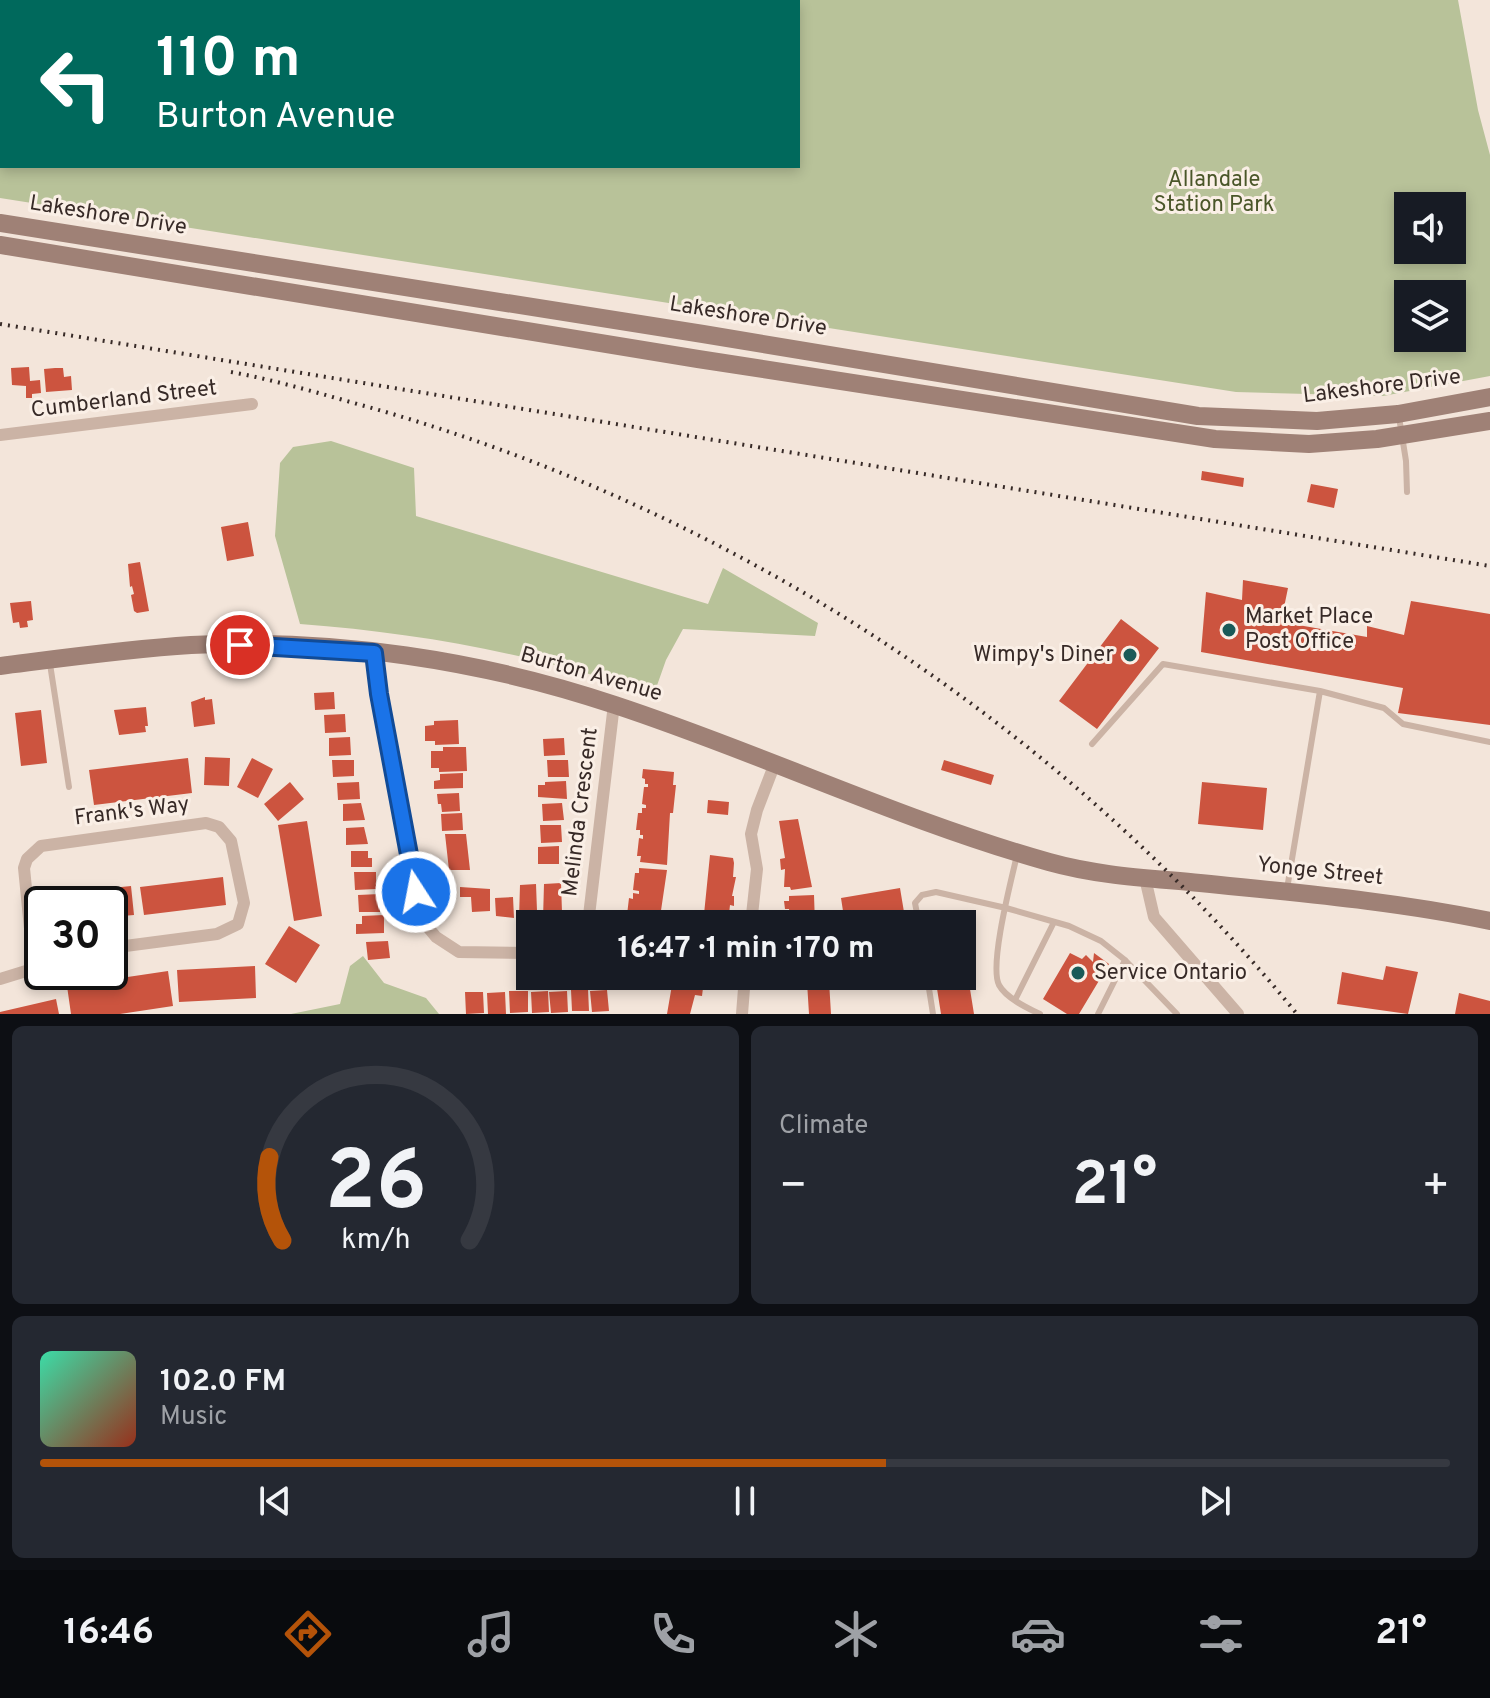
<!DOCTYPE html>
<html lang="en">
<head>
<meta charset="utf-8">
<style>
  :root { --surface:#171b24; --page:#242831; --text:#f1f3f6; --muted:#9ea1a6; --line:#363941; --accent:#b45309 }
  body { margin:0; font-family:Overpass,sans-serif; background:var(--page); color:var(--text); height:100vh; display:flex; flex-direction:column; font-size:30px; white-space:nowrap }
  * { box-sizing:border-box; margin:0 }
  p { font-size:26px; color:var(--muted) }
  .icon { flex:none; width:44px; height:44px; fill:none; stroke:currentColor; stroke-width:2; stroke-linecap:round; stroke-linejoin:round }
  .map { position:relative; height:1014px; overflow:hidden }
  .panel { display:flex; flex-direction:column; gap:12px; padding:12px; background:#0d0f14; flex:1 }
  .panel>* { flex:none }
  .banner { position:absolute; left:0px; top:0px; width:800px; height:168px; box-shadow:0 4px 12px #0003; background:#00695c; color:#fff; overflow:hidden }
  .fabs { position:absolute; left:1394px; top:192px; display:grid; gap:16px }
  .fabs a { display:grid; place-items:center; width:72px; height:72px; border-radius:0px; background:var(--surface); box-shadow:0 4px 12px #0003; font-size:40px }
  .speed { position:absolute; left:24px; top:886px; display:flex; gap:16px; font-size:40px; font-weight:700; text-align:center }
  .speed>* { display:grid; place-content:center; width:104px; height:104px; border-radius:50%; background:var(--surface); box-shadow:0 4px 12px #0003; line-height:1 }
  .speed .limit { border:4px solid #111; border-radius:12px; background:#fff; color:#111 }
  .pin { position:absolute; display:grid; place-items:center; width:68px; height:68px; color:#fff; margin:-34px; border:4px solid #fff; border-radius:50%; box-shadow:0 2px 8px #0007 }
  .me { position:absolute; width:88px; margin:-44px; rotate:349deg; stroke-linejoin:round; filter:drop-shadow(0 0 6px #0008) }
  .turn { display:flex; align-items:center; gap:28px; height:168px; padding:0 24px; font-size:36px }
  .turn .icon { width:104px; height:104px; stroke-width:2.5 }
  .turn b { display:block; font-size:56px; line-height:68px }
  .big { font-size:60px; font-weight:700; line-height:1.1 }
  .panel .widget { flex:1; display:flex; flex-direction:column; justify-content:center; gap:12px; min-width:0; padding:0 28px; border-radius:12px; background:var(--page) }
  .panel .dial { align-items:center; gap:0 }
  .dial svg { height:208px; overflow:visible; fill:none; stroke:var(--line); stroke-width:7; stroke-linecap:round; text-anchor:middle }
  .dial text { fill:var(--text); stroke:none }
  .song { display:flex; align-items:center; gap:24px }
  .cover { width:96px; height:96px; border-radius:12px; background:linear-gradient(135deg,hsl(160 70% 55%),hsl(10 70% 35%)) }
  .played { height:8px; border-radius:4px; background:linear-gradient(90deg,var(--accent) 60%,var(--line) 60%) }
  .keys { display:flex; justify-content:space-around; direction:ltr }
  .heat { display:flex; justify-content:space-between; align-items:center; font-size:44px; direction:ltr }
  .panel .tiles { flex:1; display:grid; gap:12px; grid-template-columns:1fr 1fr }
  .widget:last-child { grid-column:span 2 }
  .trip { position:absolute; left:516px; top:910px; width:460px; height:80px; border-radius:0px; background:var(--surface); box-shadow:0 4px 12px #0003; font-weight:700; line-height:80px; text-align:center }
  .tab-bar { display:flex; height:128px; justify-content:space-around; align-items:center; background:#090b0e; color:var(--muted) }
  .tab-bar .icon { width:56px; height:56px }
  .tab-bar .active { color:var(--accent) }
  .tab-bar b { font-size:36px; color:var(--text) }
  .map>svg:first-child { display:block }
  .green { fill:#b8c299; fill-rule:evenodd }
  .building { fill:#cc543f }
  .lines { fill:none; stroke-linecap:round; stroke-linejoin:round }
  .service { stroke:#cbb3a5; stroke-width:6 }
  .minor { stroke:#cbb3a5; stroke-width:12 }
  .secondary { stroke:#9f8176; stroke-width:18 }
  .rail { stroke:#372a27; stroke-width:4; stroke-dasharray:2 6; stroke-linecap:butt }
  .route-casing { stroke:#114b97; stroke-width:20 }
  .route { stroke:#1a73e8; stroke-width:14 }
  .poi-dot { fill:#1a5a58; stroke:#faefe6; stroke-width:3 }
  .labels { text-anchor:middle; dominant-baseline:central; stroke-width:6; stroke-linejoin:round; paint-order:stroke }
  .park-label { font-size:22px; fill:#4a5629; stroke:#faefe6 }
  .street-label { font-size:22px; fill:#372a27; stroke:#faefe6 }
  .poi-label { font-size:22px; fill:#372a27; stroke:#faefe6; text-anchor:start }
</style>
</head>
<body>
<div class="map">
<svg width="1490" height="1014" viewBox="0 0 1490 1014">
  <rect width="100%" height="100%" fill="#f3e5da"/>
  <path class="green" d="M0 0 335 2H2V166H798V2H635L644 0H1458L1478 110 1490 155V376L1383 396 1236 392 0 198ZM1452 206V250H1408V206ZM1408 294H1452V338H1408Z
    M331 441 414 468 416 516 708 604 723 568 818 623 815 636 683 629 666 660 654 694C538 655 422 633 300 624L275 536 280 463 293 447Z
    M363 956 384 983 426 998 439 1014H291L340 1004 350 966Z"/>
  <path class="building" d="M29 367 30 381 40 380 41 393 32 394V398H26V386L12 385 11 368Z
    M55 368H63L64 377 71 376 72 390 46 392 44 369Z
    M1202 471 1244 478 1243 487 1201 480Z
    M1311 484 1338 489 1334 508 1307 502Z
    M248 522 254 556 227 561 221 527Z
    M140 562 149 611 137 613 134 611 131 595 134 594 132 586 130 587 128 564Z
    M1243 580 1288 588 1281 622 1367 637V626L1404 635 1411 601 1490 614V725L1398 713 1403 688 1201 652 1206 592 1242 600Z
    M31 601 33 620 27 621 28 627 20 628 19 622 13 623 10 603Z
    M1121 619 1159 648 1097 729 1059 701Z
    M334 692 335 709 315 710 314 693Z
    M205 697V700L212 699 215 724 194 727 191 702Z
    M146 707 148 726H145L146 732 119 735 114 710Z
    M41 710 47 763 21 766 15 713Z
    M345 714 346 732 325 733 324 715Z
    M458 720 459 744 435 745V741H425V726L434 725V721Z
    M350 737 351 755 329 756V738Z
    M564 738 565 755 544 756 543 739Z
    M443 747H466L467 771 439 772V768H431V751H443Z
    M205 757 230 758 229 786 204 785Z
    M188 758 192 793 94 805 89 770Z
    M252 758 273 769 258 798 237 787Z
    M332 760H354V776L333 777Z
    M547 760H568L569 777H548Z
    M944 760 994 775 991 785 941 770Z
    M643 769 674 772 673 785H676L673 813H670L667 865 640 862 641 856H637L639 838 643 839V835H640V830H636L638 813H642V808H646V805L642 804 644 787H648V784H645V779L642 778Z
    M463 773V788L434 789V781L440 780V774Z
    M566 781 567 799 538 797V785H545V782Z
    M290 782 304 799 278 821 264 804Z
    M359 782 360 799 338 800 337 783Z
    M1202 782 1267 788 1263 830 1198 824Z
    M459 793 460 811 442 812 441 804H438L437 794Z
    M708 800 729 802 728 815 707 813Z
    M361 803 365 820 343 821V804Z
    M562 803 564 820 543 821 542 804Z
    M462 813 463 830 442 831 441 814Z
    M798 819 812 887 791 890 790 887H784L785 869 781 870 780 859 785 858 779 821Z
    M307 821 322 916 294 921 278 825Z
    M540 825H561L562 842 541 843Z
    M364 827 368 844 346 845V828Z
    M445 834H466L470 870H449Z
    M559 846V864H538V847Z
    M351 851H368V858H372V867H351Z
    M710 855 733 858 734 863 733 877H736L732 896H734V906L730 905 729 914H733L732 920H728L727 924H703Z
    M639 868 667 870 659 924H630L631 916 627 915 629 898 633 899V893L639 894V891L633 890 635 873H639Z
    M354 872H376V889L355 890Z
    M223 877 226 905 144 915 140 887Z
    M561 883 562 912H556L557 918 543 919 544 884Z
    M536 884 537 911H531V918L519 919 520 885Z
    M131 886 134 915 110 917V904H55L54 894Z
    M460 887 490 889V911L472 912 471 897H460Z
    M900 888 906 924H886L885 918 864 922V924H845L841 898Z
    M380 894V912H359L358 895Z
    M814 895 815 924H786V918H790L789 909H785L784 901H789V896Z
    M513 897 514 918 496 916 495 898Z
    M936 911V917L947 915 948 921 958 919 959 924H927L925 913Z
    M384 915V933L356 934V924H362V916Z
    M289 926 320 945 296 983 265 964Z
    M388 941 390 958 368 960 366 942Z
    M962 952 965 958 972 957 976 982 969 983 974 1014H941L935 976H962Z
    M1070 953 1082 959 1086 955 1093 962 1094 953 1109 964 1079 1014H1067L1043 999Z
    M255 966 256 998 179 1002 177 970Z
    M1386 966 1418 972 1408 1014 1337 1004 1342 972 1383 980Z
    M168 971 173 1006 120 1014H71L67 986Z
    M829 981 831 1014H809L807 982Z
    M672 985 703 988 702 996 695 995 690 1014H667Z
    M588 989 589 1011H572L571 990Z
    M607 990 609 1011 592 1012 590 991Z
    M509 991H528V1012L510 1013Z
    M548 991 549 1012 532 1013 531 992Z
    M567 991 568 1012 551 1013 549 992Z
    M465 992H483L484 1013 466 1014Z
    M505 992 506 1014H488L487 993Z
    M1459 993 1490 1001V1014H1455Z
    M56 999 59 1014H0V1012Z"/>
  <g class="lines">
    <path class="service" d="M1399 417 1406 461 1407 492
      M50 664 69 787
      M1092 744 1163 664 1320 691 1384 708 1403 724 1490 742
      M1017 855C1011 881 989 965 999 985 1006 998 1027 1008 1040 1014
      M1287 889 1320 691
      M919 924 915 903 922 895 936 892 1006 908 1069 926 1101 941 1125 960 1177 1014
      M927 976 933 1014
      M1015 1000 1054 922
      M1098 1014 1125 960"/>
    <path class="minor" d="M0 435 252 404
      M374 653 392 763 416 892 426 925 436 937 459 952 530 953
      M1145 878 1154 917 1238 1014
      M588 924 614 704
      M751 924 757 869 751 834 757 810 775 763
      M34 969 24 868 27 859 41 846 206 823 219 827 231 841 244 903 238 924 217 934 110 948
      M0 979 39 967
      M742 1014 745 976"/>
    <path class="secondary" d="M0 223 703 334 1198 416 1317 421 1398 414 1490 397
      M0 245 698 359 1215 439 1309 444 1377 439 1490 421
      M0 666C63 658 127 649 191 645 333 638 481 660 615 705 761 753 900 820 1049 862 1099 876 1149 878 1200 883 1297 893 1395 901 1490 921"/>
    <path class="rail" d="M0 324 1490 566
      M231 372C275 380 318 393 361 405 724 505 1058 721 1297 1014"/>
  </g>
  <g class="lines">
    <defs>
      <path id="route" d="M240 645 374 653 379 694 416 892"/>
    </defs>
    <use href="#route" class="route-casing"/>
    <use href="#route" class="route"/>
  </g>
  <g class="poi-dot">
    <circle cx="1229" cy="630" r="8"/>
    <circle cx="1130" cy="655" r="8"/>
    <circle cx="1078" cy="973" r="8"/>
  </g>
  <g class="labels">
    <g class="park-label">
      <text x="1214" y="180">Allandale<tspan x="1214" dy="25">Station Park</tspan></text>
    </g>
    <g class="street-label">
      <text transform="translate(108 216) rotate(9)">Lakeshore Drive</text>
      <text transform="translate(748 317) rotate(9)">Lakeshore Drive</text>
      <text transform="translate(1382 387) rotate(-7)">Lakeshore Drive</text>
      <text transform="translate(124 400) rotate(-7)">Cumberland Street</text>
      <text transform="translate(591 675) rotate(16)">Burton Avenue</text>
      <text transform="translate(132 812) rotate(-7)">Frank's Way</text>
      <text transform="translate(581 812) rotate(-83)">Melinda Crescent</text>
      <text transform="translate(1320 872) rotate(6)">Yonge Street</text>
    </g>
    <g class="poi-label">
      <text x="1245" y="617">Market Place<tspan x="1245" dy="25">Post Office</tspan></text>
      <text x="1114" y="655" text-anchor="end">Wimpy's Diner</text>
      <text x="1094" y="973">Service Ontario</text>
    </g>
  </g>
</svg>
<div class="fabs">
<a><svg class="icon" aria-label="sound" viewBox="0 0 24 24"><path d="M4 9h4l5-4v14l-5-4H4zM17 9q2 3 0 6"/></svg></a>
<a><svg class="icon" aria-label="layers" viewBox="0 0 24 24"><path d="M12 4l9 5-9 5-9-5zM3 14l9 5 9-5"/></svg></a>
</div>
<div class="speed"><div class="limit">30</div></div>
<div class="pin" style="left:240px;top:645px;background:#d93025"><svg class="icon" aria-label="arrive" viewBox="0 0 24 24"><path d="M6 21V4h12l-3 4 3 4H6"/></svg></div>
<svg class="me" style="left:416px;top:892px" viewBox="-20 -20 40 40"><circle r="17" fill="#1a73e8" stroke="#fff" stroke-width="3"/><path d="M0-11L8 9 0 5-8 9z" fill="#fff"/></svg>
<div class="trip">16:47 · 1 min · 170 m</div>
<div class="banner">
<div class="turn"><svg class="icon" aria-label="left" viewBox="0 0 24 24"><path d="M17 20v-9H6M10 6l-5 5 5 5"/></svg><div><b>110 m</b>Burton Avenue</div></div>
</div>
</div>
<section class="panel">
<div class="tiles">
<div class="widget dial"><svg viewBox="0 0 100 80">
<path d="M14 69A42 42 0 1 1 86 69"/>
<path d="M14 69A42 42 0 0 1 9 37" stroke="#b45309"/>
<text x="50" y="56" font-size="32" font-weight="700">26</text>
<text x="50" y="72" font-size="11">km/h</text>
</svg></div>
<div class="widget"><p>Climate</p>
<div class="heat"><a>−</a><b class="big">21°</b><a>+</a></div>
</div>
<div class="widget">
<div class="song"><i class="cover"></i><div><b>102.0 FM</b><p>Music</p></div></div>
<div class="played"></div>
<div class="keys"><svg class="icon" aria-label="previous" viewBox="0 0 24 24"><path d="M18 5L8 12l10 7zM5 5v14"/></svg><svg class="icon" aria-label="pause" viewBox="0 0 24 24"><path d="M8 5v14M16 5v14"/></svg><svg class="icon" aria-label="next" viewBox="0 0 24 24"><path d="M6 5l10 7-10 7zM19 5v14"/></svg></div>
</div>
</div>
</section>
<nav class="tab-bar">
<b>16:46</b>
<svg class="icon active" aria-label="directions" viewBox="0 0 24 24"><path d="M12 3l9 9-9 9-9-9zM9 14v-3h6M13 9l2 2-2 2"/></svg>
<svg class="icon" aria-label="music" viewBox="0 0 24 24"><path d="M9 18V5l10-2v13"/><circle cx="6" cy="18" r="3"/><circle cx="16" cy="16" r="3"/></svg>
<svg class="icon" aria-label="phone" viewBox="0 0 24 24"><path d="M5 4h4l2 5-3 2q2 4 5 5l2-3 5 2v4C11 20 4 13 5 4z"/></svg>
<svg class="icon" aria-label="climate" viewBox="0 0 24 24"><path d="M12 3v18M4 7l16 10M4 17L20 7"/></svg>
<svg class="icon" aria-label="car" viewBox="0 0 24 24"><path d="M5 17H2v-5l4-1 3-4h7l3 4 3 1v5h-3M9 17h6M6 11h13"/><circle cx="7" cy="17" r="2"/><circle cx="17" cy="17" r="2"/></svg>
<svg class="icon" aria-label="filters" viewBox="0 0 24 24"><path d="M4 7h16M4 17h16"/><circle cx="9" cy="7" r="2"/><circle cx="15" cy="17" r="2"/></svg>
<b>21°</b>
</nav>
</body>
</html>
